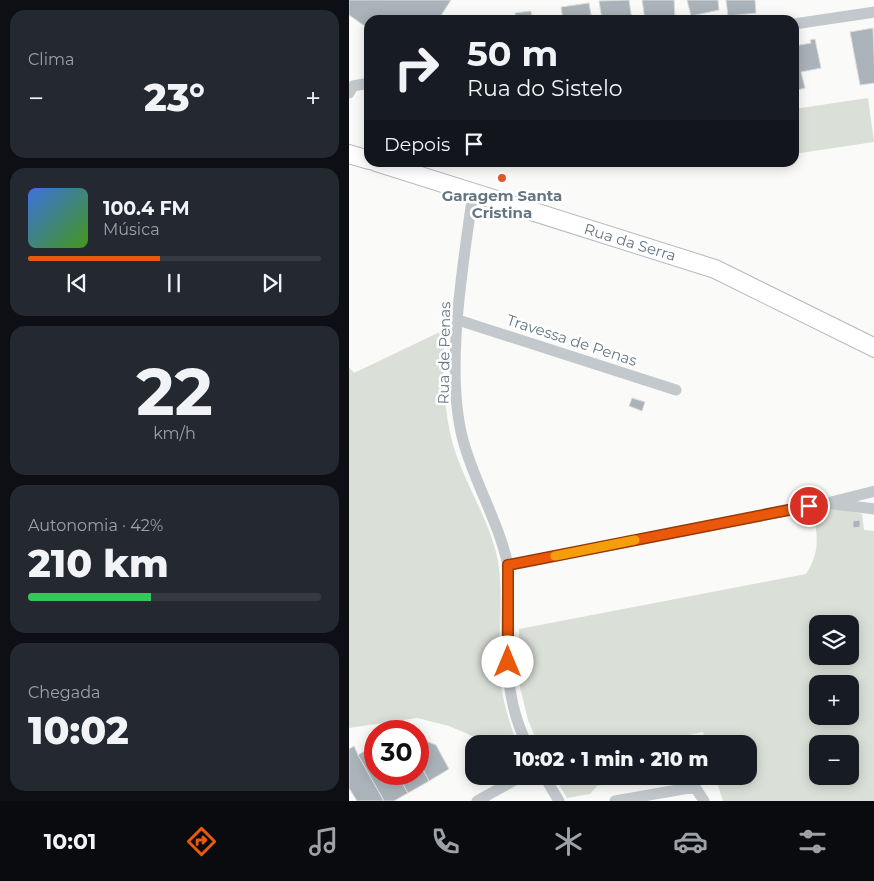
<!DOCTYPE html>
<html lang="pt">
<head>
<meta charset="utf-8">
<style>
  :root { --surface:#171b24; --page:#242831; --text:#f1f3f6; --muted:#9ea1a6; --line:#363941; --accent:#ea580c }
  body { margin:0; font-family:Montserrat,sans-serif; background:var(--page); color:var(--text); height:100vh; display:flex; flex-direction:column; font-size:19px; white-space:nowrap }
  * { box-sizing:border-box; margin:0 }
  p { font-size:16px; color:var(--muted) }
  .icon { flex:none; width:28px; height:28px; fill:none; stroke:currentColor; stroke-width:2; stroke-linecap:round; stroke-linejoin:round }
  .map { position:relative; flex:1; overflow:hidden }
  .panel { display:flex; flex-direction:column; gap:10px; padding:10px; background:#0d0f14; width:349px }
  .panel>* { flex:none }
  .banner { position:absolute; left:15px; top:15px; width:435px; height:152px; border-radius:15px; box-shadow:0 2px 12px #0003; background:#171b24; color:var(--text); overflow:hidden }
  .tools { position:absolute; left:460px; top:615px; display:grid; gap:10px }
  .tools a { display:grid; place-items:center; width:50px; height:50px; border-radius:10px; background:var(--surface); box-shadow:0 2px 12px #0003; font-size:25px }
  .speed { position:absolute; left:15px; top:720px; display:flex; gap:10px; font-size:25px; font-weight:700; text-align:center }
  .speed>* { display:grid; place-content:center; width:65px; height:65px; border-radius:50%; background:var(--surface); box-shadow:0 2px 12px #0003; line-height:1 }
  .speed .limit { border:8px solid #d22; background:#fff; color:#111 }
  .pin { position:absolute; display:grid; place-items:center; width:42px; height:42px; color:#fff; margin:-21px; border:2px solid #fff; border-radius:50%; box-shadow:0 1px 5px #0007 }
  .me { position:absolute; width:55px; margin:-28px; rotate:0deg; stroke-linejoin:round; filter:drop-shadow(0 0 4px #0008) }
  .turn { display:flex; align-items:center; gap:18px; height:105px; padding:0 20px; font-size:22px }
  .turn .icon { width:65px; height:65px; stroke-width:2.5 }
  .turn b { display:block; font-size:35px; line-height:42px }
  .then { display:flex; align-items:center; height:48px; padding:0 20px; background:#0003; gap:10px; font-size:19px }
  .big { font-size:38px; font-weight:800; line-height:1.1 }
  .panel .card { flex:1; display:flex; flex-direction:column; justify-content:center; gap:8px; min-width:0; padding:0 18px; border-radius:15px; background:var(--page) }
  .panel .dial { align-items:center; gap:0 }
  .dial b { font-size:65px; line-height:1 }
  .song { display:flex; align-items:center; gap:15px }
  .cover { width:60px; height:60px; border-radius:8px; background:linear-gradient(135deg,hsl(220 70% 55%),hsl(100 70% 35%)) }
  .played { height:5px; border-radius:2px; background:linear-gradient(90deg,var(--accent) 45%,var(--line) 45%) }
  .keys { display:flex; justify-content:space-around; direction:ltr }
  .heat { display:flex; justify-content:space-between; align-items:center; font-size:28px; direction:ltr }
  .charge { height:8px; border-radius:4px; background:linear-gradient(90deg,#34c759 42%,var(--line) 0) }
  .trip { position:absolute; left:116px; top:735px; width:292px; height:50px; border-radius:15px; background:var(--surface); box-shadow:0 2px 12px #0003; font-weight:800; line-height:50px; text-align:center }
  .tab-bar { display:flex; height:80px; justify-content:space-around; align-items:center; background:#090b0e; color:var(--muted) }
  .tab-bar .icon { width:35px; height:35px }
  .tab-bar .on { color:var(--accent) }
  .tab-bar b { font-size:22px; color:var(--text) }
  main { display:flex; flex:1; min-height:0 }
  .map>svg:first-child { display:block }
  .green { fill:#dadfd7; fill-rule:evenodd }
  .building { fill:#aab3b9; stroke:#dcdcda }
  .lines { fill:none; stroke-linecap:round; stroke-linejoin:round }
  .primary-casing { stroke:#b5babe; stroke-width:20 }
  .minor { stroke:#c3c8cc; stroke-width:11 }
  .primary { stroke:#fff; stroke-width:18 }
  .route-casing { stroke:#983908; stroke-width:12 }
  .route { stroke:#ea580c; stroke-width:9 }
  .slow { stroke:#f59e0b; stroke-width:9 }
  .poi-dot { fill:#e4572e; stroke:#fff; stroke-width:2 }
  .labels { text-anchor:middle; dominant-baseline:central; stroke-width:5; stroke-linejoin:round; paint-order:stroke }
  .poi-label { font-size:15px; font-weight:bold; fill:#657683; stroke:#fff }
  .street-label { font-size:15px; fill:#657683; stroke:#fff }
</style>
</head>
<body>
<main>
<section class="panel">
<div class="card"><p>Clima</p>
<div class="heat"><a>−</a><b class="big">23°</b><a>+</a></div>
</div>
<div class="card">
<div class="song"><i class="cover"></i><div><b>100.4 FM</b><p>Música</p></div></div>
<div class="played"></div>
<div class="keys"><svg class="icon" aria-label="previous" viewBox="0 0 24 24"><path d="M18 5L8 12l10 7zM5 5v14"/></svg><svg class="icon" aria-label="pause" viewBox="0 0 24 24"><path d="M8 5v14M16 5v14"/></svg><svg class="icon" aria-label="next" viewBox="0 0 24 24"><path d="M6 5l10 7-10 7zM19 5v14"/></svg></div>
</div>
<div class="card dial"><b>22</b><p>km/h</p></div>
<div class="card"><p>Autonomia · 42%</p><b class="big">210 km</b><div class="charge"></div></div>
<div class="card"><p>Chegada</p><b class="big">10:02</b></div>
</section>
<div class="map">
<svg width="526" height="801" viewBox="0 0 526 801">
  <rect width="100%" height="100%" fill="#fafaf8"/>
  <path class="green" d="M519 98 525 142 445 154V109Z
    M95 330C95 372 93 414 107 454 120 492 145 528 150 568 155 606 147 647 152 685 155 706 161 724 168 744H142L100 726 68 718 0 728V367L5 373Z
    M484 507 513 514 515 530 526 531 525 801H374L366 776H400V744H357L354 732 329 737V744H189L179 720 171 687 170 629 457 574C471 553 469 536 464 512ZM469 624H501V656H469ZM469 684H501V716H469ZM469 744H501V776H469Z
    M205 776H300L248 786 241 794 218 798Z"/>
  <path class="building" d="M0 0H102L89 20H20V29L0 15Z
    M280 0 283 20H253L250 1Z
    M293 0H325L326 18 296 20Z
    M338 0H369L370 10 342 16Z
    M377 0H406L407 13 379 16Z
    M240 3 243 20H214L212 7Z
    M182 11 183 20H167L166 13Z
    M524 28 526 83 511 85 501 32Z
    M466 39 472 68 452 72 456 88 445 91V46L462 43 461 40Z
    M283 398 296 402 293 411 280 406Z
    M511 520V527L504 528V521Z
    M69 738 87 745 100 769 80 781 69 760Z
    M26 745V774H48L59 793 45 801H35L9 755Z
    M5 746 9 755 35 801H8L0 788V749Z
    M125 748V768L117 753Z
    M69 760 80 781 59 793 48 774H69Z"/>
  <g class="lines">
    <defs>
      <path id="primary" d="M0 154 20 160
        M27 162 366 269 526 348"/>
    </defs>
    <use href="#primary" class="primary-casing"/>
    <path class="minor" d="M445 24 526 12
      M0 93 4 86 20 83
      M124 193C114 265 94 378 116 447 128 487 150 524 159 565 159 624 150 690 178 744
      M109 320 327 390
      M484 504 526 509
      M159 565 478 503 526 491
      M195 776 210 801
      M128 801 173 776
      M266 801 346 787 355 801"/>
    <use href="#primary" class="primary"/>
  </g>
  <g class="lines">
    <defs>
      <path id="route" d="M159 662V565L460 506"/>
    </defs>
    <use href="#route" class="route-casing"/>
    <use href="#route" class="route"/>
    <path class="slow" d="M206 556 286 540"/>
  </g>
  <circle class="poi-dot" cx="153" cy="178" r="5"/>
  <g class="labels">
    <g class="poi-label">
      <text x="153" y="195">Garagem Santa<tspan x="153" dy="17">Cristina</tspan></text>
    </g>
    <g class="street-label">
      <text transform="translate(281 242) rotate(17)">Rua da Serra</text>
      <text transform="translate(223 340) rotate(18)">Travessa de Penas</text>
      <text transform="translate(95 353) rotate(-89)">Rua de Penas</text>
    </g>
  </g>
</svg>
<div class="tools">
<a><svg class="icon" aria-label="layers" viewBox="0 0 24 24"><path d="M12 4l9 5-9 5-9-5zM3 14l9 5 9-5"/></svg></a>
<a>+</a>
<a>−</a>
</div>
<div class="speed"><div class="limit">30</div></div>
<div class="pin" style="left:460px;top:506px;background:#d93025"><svg class="icon" aria-label="arrive" viewBox="0 0 24 24"><path d="M6 21V4h12l-3 4 3 4H6"/></svg></div>
<svg class="me" style="left:159px;top:662px" viewBox="-20 -20 40 40"><circle r="19" fill="#fff"/><path d="M0-13L10 11 0 6-10 11z" fill="#ea580c"/></svg>
<div class="trip">10:02 · 1 min · 210 m</div>
<div class="banner">
<div class="turn"><svg class="icon" aria-label="right" viewBox="0 0 24 24"><path d="M7 20v-9h11M14 6l5 5-5 5"/></svg><div><b>50 m</b>Rua do Sistelo</div></div>
<div class="then">Depois<svg class="icon" aria-label="arrive" viewBox="0 0 24 24"><path d="M6 21V4h12l-3 4 3 4H6"/></svg></div>
</div>
</div>
</main>
<nav class="tab-bar">
<b>10:01</b>
<svg class="icon on" aria-label="directions" viewBox="0 0 24 24"><path d="M12 3l9 9-9 9-9-9zM9 14v-3h6M13 9l2 2-2 2"/></svg>
<svg class="icon" aria-label="music" viewBox="0 0 24 24"><path d="M9 18V5l10-2v13"/><circle cx="6" cy="18" r="3"/><circle cx="16" cy="16" r="3"/></svg>
<svg class="icon" aria-label="phone" viewBox="0 0 24 24"><path d="M5 4h4l2 5-3 2q2 4 5 5l2-3 5 2v4C11 20 4 13 5 4z"/></svg>
<svg class="icon" aria-label="climate" viewBox="0 0 24 24"><path d="M12 3v18M4 7l16 10M4 17L20 7"/></svg>
<svg class="icon" aria-label="car" viewBox="0 0 24 24"><path d="M5 17H2v-5l4-1 3-4h7l3 4 3 1v5h-3M9 17h6M6 11h13"/><circle cx="7" cy="17" r="2"/><circle cx="17" cy="17" r="2"/></svg>
<svg class="icon" aria-label="filters" viewBox="0 0 24 24"><path d="M4 7h16M4 17h16"/><circle cx="9" cy="7" r="2"/><circle cx="15" cy="17" r="2"/></svg>
</nav>
</body>
</html>
